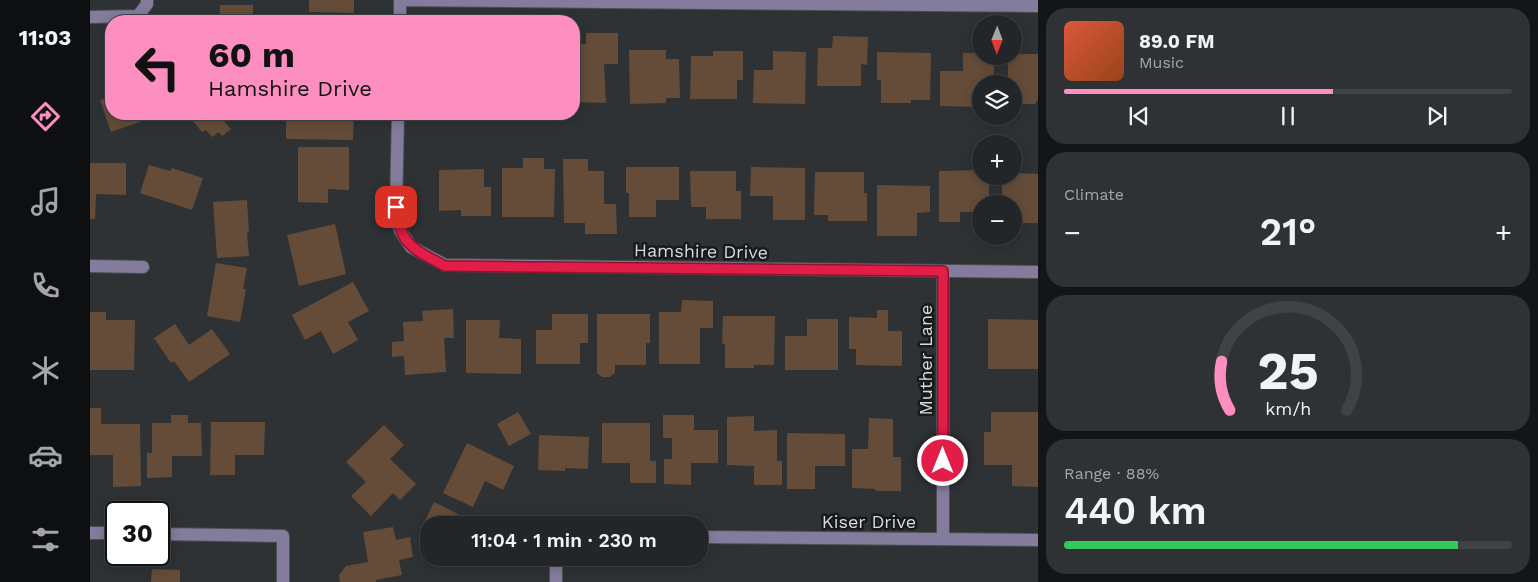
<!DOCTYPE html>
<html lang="en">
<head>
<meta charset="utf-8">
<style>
  :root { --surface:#232628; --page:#2f3234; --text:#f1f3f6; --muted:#a3a5a8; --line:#404345; --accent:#fd8ec0 }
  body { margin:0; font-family:"Work Sans",sans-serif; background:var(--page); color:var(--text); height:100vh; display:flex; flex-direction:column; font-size:19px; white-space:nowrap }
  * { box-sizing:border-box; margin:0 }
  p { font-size:16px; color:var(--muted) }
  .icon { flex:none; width:28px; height:28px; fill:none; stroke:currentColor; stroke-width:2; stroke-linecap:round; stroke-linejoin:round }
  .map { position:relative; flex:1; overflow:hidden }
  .details { display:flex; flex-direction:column; gap:8px; padding:8px; background:#131516; width:500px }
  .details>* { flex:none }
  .guide { position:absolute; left:15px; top:15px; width:475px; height:105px; border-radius:20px; box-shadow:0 2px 12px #0003,0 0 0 1px var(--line); background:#fd8ec0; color:#111; overflow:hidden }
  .needle { width:32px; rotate:181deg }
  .buttons { position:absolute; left:882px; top:15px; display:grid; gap:10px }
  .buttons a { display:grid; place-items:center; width:50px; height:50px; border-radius:50%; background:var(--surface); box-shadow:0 2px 12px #0003,0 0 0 1px var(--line); font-size:25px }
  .speed { position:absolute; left:15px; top:501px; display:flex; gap:10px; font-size:25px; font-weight:700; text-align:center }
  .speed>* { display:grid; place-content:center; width:65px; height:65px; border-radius:50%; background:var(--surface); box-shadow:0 2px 12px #0003,0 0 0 1px var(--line); line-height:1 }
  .speed .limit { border:2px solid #111; border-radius:8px; background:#fff; color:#111 }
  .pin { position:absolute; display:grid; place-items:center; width:42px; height:42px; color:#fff; margin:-21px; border-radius:10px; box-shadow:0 2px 8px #0006 }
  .me { position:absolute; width:55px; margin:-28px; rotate:0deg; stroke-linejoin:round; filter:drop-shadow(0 0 4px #0008) }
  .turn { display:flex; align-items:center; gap:18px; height:105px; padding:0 20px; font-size:22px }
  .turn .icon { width:65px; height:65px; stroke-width:2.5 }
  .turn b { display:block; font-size:35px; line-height:42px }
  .big { font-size:38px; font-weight:600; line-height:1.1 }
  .details .card { flex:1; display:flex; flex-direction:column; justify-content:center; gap:8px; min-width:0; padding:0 18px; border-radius:20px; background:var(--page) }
  .details .dial { align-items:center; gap:0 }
  .dial svg { height:130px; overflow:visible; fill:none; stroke:var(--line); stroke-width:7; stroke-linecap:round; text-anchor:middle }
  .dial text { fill:var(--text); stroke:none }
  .song { display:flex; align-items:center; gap:15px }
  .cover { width:60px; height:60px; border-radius:8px; background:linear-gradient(135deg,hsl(10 70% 55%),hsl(20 70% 35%)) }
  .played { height:5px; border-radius:2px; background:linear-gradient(90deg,var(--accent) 60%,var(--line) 60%) }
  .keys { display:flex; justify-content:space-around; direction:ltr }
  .heat { display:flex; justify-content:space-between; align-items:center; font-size:28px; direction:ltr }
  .charge { height:8px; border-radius:4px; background:linear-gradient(90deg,#34c759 88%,var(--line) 0) }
  .trip { position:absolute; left:330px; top:516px; width:288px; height:50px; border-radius:20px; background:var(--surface); box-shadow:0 2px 12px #0003,0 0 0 1px var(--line); font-weight:600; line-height:50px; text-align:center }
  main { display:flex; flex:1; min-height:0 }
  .tab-bar { display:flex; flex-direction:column; width:90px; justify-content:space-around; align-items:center; background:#0e0f10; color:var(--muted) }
  .tab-bar .icon { width:35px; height:35px }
  .tab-bar .selected { color:var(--accent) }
  .tab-bar b { font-size:22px; color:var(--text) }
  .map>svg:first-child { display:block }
  .building { fill:#644c38 }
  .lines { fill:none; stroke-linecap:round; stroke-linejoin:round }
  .minor-casing { stroke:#4d5053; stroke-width:14 }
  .minor { stroke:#847c9c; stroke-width:12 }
  .route-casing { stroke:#92132f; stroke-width:12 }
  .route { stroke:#e11d48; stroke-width:9 }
  .labels { text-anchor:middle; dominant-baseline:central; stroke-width:5; stroke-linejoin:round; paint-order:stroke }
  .street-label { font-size:18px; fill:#d8dadc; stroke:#18191b }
</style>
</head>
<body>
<main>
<nav class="tab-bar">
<b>11:03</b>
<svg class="icon selected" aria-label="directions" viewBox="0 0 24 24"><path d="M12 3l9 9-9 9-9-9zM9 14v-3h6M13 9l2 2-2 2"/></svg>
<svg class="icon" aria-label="music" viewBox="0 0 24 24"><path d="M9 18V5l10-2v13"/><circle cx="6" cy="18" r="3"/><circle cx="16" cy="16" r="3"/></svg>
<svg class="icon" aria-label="phone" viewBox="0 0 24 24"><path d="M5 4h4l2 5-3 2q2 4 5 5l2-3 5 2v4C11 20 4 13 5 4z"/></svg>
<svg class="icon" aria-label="climate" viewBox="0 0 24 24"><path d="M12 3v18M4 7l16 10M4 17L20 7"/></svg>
<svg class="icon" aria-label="car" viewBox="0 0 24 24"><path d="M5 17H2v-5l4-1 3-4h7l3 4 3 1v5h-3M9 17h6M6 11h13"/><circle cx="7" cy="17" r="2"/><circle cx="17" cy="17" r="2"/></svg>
<svg class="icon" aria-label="filters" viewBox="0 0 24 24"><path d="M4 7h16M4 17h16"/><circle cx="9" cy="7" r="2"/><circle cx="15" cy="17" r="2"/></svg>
</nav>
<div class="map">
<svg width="948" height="582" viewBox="0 0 948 582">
  <rect width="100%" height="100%" fill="#2f3235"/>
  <path class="building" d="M219 0H264V13L219 12Z
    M130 5H163V21H129Z
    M496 33H528V64H514L516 103 484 102V44H496Z
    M743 36 778 37 777 65 771 64V86H727L728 48H742Z
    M539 50H576V59H589L590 98H576V103L540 104Z
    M623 51H653V80H647V99H600L601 56H623Z
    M683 51 716 52 715 104 663 103 664 70H683Z
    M787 52 841 53 840 100H821V103H791V80H787Z
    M873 53H891V56H904V84H891V107L850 106V71H873Z
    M924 54H948V101H946V104H924V84H918V56H924Z
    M21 96V114H72L21 132 10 100Z
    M97 114H138L132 119 141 129 132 136 129 132 122 137 116 130 112 132Z
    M196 114H264L263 140 196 139Z
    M208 147H259V190L238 189V203L208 202Z
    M433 158H454V169H465L464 217H412V168H433Z
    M473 159H498V171H514V204H526L527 234H495V223H474Z
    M0 163H36V195L6 194 5 219H0Z
    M59 165 80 171 82 168 113 178 102 210 50 193Z
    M536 167H589V200H566V217H539V193H536Z
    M661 167 715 168V220H683V196H660Z
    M394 169V187H401V216H371V210L349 211V170Z
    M891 170V176H899V204H891V212H870V222H849V171Z
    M600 171H646V191H651V219H616V207H601Z
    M725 172H774V193H777V221H738V215H724Z
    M924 173 948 174V223H924V204H912V176H924Z
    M787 185 840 186V212L827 213V236H787Z
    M157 200 159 232 157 233 159 256 127 258 123 202Z
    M245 224 256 274 209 286 197 235Z
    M126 263 157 268 153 289H156L150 322 117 316Z
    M263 282 279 311 258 322 268 340 243 354 231 331 215 340 202 315Z
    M592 300 623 301V328H610V364H569V312H591Z
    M363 309 364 338H354L356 372 315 375 314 356 302 357V342L314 341 313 322 333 321 332 311Z
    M787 310H798V331H812V366L766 365V349H759V317L787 318Z
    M0 312H16V320H45L44 370H0Z
    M462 314H498V343H490V364H446V330H462Z
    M507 314H560V343H556V365H525V373L520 377H512L507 373Z
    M633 316H685L684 365H664V368H635V344H632Z
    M717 319H748V370H695V336H717Z
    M898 319 948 320V369H898Z
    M376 320H410L409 338 431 339V374L376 373Z
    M85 324 99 345 122 329 140 354 99 382 84 361 81 363 64 338Z
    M0 408H11V424H50L51 486 23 487V455H0Z
    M428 412 441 434 419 446 407 424Z
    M901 412H948V487L922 486V465H894V432H901Z
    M81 415H98V423H111L112 456H82V477L57 478V453H62V423H81Z
    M573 415H604V430H628V463H601V485L574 484V459H582V438H573Z
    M664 416V431L687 430V461H692V485H664V466L637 465V417Z
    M779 418 803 419V457H811V491H786L785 489 762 488V449H778Z
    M121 422H175L174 455H145V475H120Z
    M512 423H560V461H566V483H540V463H512Z
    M294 425 314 445 300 459 326 484 310 500 303 493 281 516 261 496 276 482 256 462Z
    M697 433 755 434V466H725V489H697Z
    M449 435 499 437 498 469 475 468V471L448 470Z
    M377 443 424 466 413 490 395 481 383 507 353 493Z
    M344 502 368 514 363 525H339V527L333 525Z
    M303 527 306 540 320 537 323 557 309 560 312 575 286 580V582H250L249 575 256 566 278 562 273 532Z
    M62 569 90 570V582H61Z"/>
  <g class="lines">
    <defs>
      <path id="minor" d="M310 0 948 6
        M0 17 48 16 57 4V0
        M310 21V0
        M308 114 306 207 310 230 321 247 355 265 948 272
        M0 266 53 267
        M853 271V539
        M0 533H26
        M69 534 193 536V582
        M609 537 948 540
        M466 582V558"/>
    </defs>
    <use href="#minor" class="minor-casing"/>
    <use href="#minor" class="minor"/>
  </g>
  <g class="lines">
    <defs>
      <path id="route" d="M306 207C310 246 324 249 355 266L853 271V461"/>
    </defs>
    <use href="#route" class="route-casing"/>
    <use href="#route" class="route"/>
  </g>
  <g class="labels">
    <g class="street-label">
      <text transform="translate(611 251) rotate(1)">Hamshire Drive</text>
      <text transform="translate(835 360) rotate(-90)">Muther Lane</text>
      <text x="779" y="521">Kiser Drive</text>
    </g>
  </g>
</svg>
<div class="buttons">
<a><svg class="needle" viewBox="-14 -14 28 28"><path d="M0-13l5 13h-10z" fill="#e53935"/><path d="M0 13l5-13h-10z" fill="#a3a5a8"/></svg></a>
<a><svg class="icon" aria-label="layers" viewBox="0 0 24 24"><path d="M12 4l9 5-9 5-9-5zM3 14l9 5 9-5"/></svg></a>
<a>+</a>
<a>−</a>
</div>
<div class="speed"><div class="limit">30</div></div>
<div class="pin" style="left:306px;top:207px;background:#d93025"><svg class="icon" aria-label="arrive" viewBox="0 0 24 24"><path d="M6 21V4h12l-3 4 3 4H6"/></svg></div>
<svg class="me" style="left:853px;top:461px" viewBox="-20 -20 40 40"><circle r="17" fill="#e11d48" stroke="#fff" stroke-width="3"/><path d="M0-11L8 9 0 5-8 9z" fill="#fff"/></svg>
<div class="trip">11:04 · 1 min · 230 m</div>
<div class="guide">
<div class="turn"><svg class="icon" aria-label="left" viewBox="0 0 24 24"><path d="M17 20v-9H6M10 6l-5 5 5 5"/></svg><div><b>60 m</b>Hamshire Drive</div></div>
</div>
</div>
<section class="details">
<div class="card">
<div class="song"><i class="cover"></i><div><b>89.0 FM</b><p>Music</p></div></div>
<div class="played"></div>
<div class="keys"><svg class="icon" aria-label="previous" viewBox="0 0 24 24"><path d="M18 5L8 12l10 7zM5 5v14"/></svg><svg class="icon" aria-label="pause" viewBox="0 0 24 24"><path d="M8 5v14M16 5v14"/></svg><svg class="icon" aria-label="next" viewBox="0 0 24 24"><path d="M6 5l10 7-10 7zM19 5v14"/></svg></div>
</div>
<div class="card"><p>Climate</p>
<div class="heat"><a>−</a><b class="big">21°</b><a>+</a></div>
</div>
<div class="card dial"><svg viewBox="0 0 100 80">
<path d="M14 69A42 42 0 1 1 86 69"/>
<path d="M14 69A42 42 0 0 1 9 39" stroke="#fd8ec0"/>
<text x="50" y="56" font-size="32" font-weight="700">25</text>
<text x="50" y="72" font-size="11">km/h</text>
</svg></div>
<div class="card"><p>Range · 88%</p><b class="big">440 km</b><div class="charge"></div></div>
</section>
</main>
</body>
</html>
